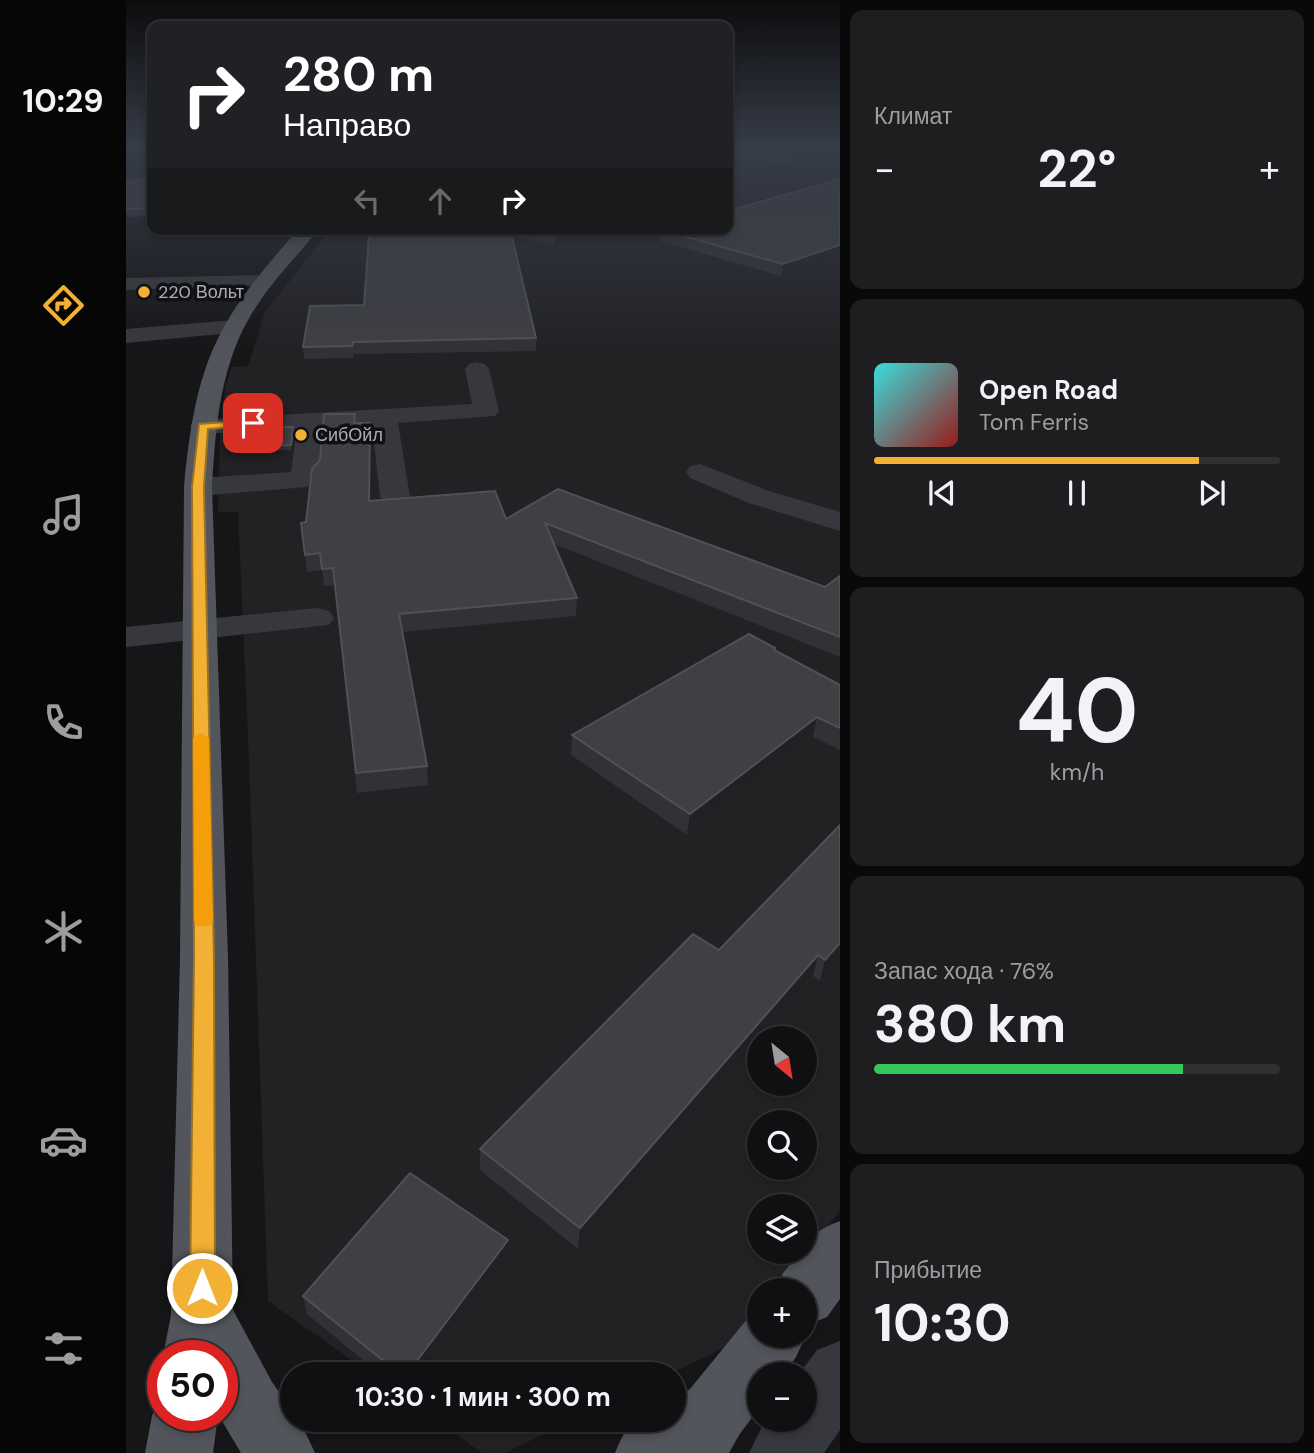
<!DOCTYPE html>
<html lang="ru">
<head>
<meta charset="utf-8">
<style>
  :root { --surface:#101012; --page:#1e1e20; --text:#f1f3f6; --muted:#9c9d9f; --line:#303032; --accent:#f2b134 }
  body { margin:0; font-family:"DM Sans",sans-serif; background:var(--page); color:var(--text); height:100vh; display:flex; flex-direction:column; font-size:26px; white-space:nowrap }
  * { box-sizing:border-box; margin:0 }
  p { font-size:23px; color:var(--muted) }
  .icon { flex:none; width:38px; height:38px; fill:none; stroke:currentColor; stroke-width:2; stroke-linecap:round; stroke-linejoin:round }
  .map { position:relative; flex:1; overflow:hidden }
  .side { display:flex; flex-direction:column; gap:10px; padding:10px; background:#09090a; width:474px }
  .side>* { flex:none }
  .hud { position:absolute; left:21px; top:21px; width:586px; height:214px; border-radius:14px; box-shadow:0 4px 10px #0003,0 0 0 2px var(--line); background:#202124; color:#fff; overflow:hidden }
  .needle { width:46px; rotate:150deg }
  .controls { position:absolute; left:621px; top:1026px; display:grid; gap:14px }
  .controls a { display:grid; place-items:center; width:70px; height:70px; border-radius:50%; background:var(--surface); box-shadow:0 4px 10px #0003,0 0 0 2px var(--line); font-size:35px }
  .speed { position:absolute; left:21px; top:1340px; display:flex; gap:14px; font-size:35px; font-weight:700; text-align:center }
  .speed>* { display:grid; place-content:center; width:91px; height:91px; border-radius:50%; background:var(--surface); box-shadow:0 4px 10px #0003,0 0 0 2px var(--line); line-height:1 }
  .speed .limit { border:10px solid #d22; background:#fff; color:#111 }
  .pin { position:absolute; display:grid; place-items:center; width:60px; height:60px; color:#fff; margin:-30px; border-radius:14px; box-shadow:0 4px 10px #0006 }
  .me { position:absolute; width:77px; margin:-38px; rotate:0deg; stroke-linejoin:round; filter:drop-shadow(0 0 5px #0008) }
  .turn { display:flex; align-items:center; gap:24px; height:147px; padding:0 21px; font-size:32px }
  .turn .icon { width:91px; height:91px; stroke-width:2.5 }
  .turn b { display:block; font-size:49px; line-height:60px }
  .lanes { display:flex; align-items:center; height:66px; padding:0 21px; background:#0003; justify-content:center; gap:35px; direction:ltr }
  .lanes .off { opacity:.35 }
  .big { font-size:52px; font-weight:700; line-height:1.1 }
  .side .tile { flex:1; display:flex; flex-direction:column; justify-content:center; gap:10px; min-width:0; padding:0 24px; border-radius:14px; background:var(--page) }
  .side .dial { align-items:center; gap:0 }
  .dial b { font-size:91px; line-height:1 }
  .song { display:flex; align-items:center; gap:21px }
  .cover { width:84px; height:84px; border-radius:10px; background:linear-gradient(135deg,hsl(180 70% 55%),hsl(0 70% 35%)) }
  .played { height:7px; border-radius:4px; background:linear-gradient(90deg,var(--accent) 80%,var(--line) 80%) }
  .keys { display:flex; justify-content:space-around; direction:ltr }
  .heat { display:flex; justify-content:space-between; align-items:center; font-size:38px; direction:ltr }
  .charge { height:10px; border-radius:5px; background:linear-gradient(90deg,#34c759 76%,var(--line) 0) }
  .trip { position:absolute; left:154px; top:1362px; width:406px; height:70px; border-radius:35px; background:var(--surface); box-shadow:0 4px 10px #0003,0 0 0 2px var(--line); font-weight:700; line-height:70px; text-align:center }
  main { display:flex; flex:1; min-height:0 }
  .tab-bar { display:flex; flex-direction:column; width:126px; justify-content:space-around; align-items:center; background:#060607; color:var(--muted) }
  .tab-bar .icon { width:49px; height:49px }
  .tab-bar .selected { color:var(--accent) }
  .tab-bar b { font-size:32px; color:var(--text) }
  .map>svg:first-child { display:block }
  .built { fill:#222225; fill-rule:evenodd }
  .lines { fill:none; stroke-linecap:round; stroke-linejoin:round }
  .minor { fill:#37383d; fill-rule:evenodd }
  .major { fill:#53555c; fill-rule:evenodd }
  .wall { fill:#323236 }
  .shaded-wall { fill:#212124 }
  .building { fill:#3f3f44; stroke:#4f5156; stroke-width:2 }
  .route { fill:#f2b134; stroke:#9d7322; stroke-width:2 }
  .slow { fill:#f59e0b }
  .poi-dot { fill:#f2b134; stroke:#111113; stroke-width:2.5 }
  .labels { text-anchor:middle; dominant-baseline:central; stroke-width:7; stroke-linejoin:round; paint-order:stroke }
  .far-poi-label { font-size:18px; fill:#a8adb8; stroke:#111113; text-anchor:start }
</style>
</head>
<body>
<main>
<nav class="tab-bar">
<b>10:29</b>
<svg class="icon selected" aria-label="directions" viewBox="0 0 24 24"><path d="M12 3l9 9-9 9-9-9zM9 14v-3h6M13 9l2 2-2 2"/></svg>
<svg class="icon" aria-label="music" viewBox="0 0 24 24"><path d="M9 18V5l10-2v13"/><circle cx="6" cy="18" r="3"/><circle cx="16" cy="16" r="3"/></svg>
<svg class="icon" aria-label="phone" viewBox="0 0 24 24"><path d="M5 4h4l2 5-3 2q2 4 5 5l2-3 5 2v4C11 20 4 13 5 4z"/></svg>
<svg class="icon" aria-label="climate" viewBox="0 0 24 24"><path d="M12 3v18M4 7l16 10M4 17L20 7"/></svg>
<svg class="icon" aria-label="car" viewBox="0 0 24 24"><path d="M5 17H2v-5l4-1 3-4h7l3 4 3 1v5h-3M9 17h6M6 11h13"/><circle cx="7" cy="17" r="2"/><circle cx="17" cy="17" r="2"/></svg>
<svg class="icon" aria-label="filters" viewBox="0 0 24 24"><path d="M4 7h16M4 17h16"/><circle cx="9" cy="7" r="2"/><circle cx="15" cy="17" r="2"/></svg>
</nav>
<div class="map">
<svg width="714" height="1453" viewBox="0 0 714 1453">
  <rect width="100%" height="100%" fill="#161618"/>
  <path class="built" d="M602 147H714V1211L653 1290H634L633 1316 616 1339 544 1374H245L142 1301 123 760 112 512H92L94 426 100 384 106 367 122 366 139 312 205 229H602ZM634 1038H679V1083H634ZM634 1122H679V1167H634ZM634 1206H679V1251H634Z
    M309 1419H449L379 1453H356Z"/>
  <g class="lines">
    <path class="minor" d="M12 147H26V153L14 150Z
      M616 147H630V151L667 155 675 160C667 167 624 161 616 154Z
      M26 176V186L0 188V178Z
      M139 275 146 277 149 281 146 285 0 290V278Z
      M107 320 115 322 118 327 115 332 0 343V329Z
      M351 362 359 364 363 369 373 411 369 416 272 423 284 497 279 503 269 506 259 503 254 497 246 425 197 427 193 476 181 487 72 496 62 493 58 487 62 481 72 478 165 472 171 429 77 434 68 432 64 426 68 420 346 404 339 369 343 364Z
      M574 464 643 491 714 512V531L623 503 564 478 560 472 564 466Z
      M191 608 203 611 208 618 203 625 0 647V627Z
      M714 1341V1430L698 1453H623L640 1419H679V1374H673L691 1350Z"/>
    <path class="major" d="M173 229H192C174 254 151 275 134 301 95 356 90 421 86 487L102 957 107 1310 146 1382 166 1410V1419H173L189 1453H115L93 1416H96V1356H37L45 1315 54 957 58 487C70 362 89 322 173 229Z
      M714 1221V1299L701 1317 679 1326V1290H650L657 1273 675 1251H679C682 1234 699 1227 714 1221Z
      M634 1309V1335H680L670 1357 658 1374H634V1407L613 1435 603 1453H489C504 1416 510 1419 548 1419V1399L564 1389 626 1313Z
      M35 1392 37 1416H92L87 1453H19L26 1416Z"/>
  </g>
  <path class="wall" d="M602 147 623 151 622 160 602 157Z
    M631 147H651L644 150 633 149Z
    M714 179 655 276 534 241 535 230Z
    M26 180V215L25 216 0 217V183Z
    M97 229H125L124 230Z
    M259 229H469L429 245 386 235 410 338V351L228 354 227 358 178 359 177 347 238 305Z
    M229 423 245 438 244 501 380 519 432 489 699 587 714 576V657L428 544 451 598 450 616 276 632 301 766 302 785 231 793 209 585 198 586 196 570 181 572 175 523 180 522 194 460Z
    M167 427 168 432 165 450 132 451V446Z
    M648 650 714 685V750L687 737 561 835 445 755 446 735Z
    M714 825V958L694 981 687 976 452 1249 354 1170V1149L593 950Z
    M382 1240V1258L295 1374H254L181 1314 177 1296Z"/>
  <path class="shaded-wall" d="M26 207V215L25 216 23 209Z
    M442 229H469L429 245V234Z
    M714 245V256L655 276 657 264Z
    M244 423 245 438 244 518 243 501Z
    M691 717 687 737 561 835 564 814Z
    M714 943V958L694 981 699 960Z
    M692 955 687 976 452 1249 454 1228Z
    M382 1240V1258L295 1374H281Z"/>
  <path class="building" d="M602 147H617L623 151 602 148Z
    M714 179V245L657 264 535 230 602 229V211Z
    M26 180V207L23 209H0V183Z
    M259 229H384L410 338 227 342 226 346 177 347 184 306 238 305 243 236Z
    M408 229H442L429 234Z
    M198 414H229L228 423H244L243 501 369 491 380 519 432 489 699 587 714 576V637L419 523 451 598 273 614 301 766 230 773 207 568 196 569 194 553 179 555 175 523 180 522 186 469 194 460Z
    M167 427 165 445 132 446 135 428Z
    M623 634 649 648 648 650 714 685V728L691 717 564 814 446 735Z
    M714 825V943L699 960 692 955 454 1228 354 1149 567 934 593 950Z
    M284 1173 382 1240 281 1374H274L177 1296Z"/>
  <linearGradient id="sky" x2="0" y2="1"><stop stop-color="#0c0c0d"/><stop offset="0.42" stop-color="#363c48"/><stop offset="1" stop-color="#363c48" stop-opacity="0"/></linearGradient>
  <rect width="714" height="350" fill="url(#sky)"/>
  <path class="route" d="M127 420 133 423 131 426 82 429 78 487 88 957 89 1288 85 1297 76 1300 67 1297 64 1288 68 957 66 487 73 424Z"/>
  <path class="slow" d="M75 733 83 738 87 921 84 926H71L68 921 67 738Z"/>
  <g class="poi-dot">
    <circle cx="18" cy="292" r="7"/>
    <circle cx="175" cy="435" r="7"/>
  </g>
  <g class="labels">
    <g class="far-poi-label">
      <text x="32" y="292">220 Вольт</text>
      <text x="189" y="435">СибОйл</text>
    </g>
  </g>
</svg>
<div class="controls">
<a><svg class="needle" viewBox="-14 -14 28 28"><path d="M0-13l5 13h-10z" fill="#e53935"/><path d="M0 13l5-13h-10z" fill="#9c9d9f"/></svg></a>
<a><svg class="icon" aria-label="search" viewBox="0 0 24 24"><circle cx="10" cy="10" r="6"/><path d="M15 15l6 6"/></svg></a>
<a><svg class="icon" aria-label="layers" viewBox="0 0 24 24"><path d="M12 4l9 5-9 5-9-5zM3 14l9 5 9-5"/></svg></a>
<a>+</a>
<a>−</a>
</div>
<div class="speed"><div class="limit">50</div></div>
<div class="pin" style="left:127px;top:423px;background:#d93025"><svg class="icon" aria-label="arrive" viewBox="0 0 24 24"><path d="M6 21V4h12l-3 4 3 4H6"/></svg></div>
<svg class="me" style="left:76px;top:1288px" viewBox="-20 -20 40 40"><circle r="17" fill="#f2b134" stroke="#fff" stroke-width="3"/><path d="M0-11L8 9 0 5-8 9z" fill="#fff"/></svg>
<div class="trip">10:30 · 1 мин · 300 m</div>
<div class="hud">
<div class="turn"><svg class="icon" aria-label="right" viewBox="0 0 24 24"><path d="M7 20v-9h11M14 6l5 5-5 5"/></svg><div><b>280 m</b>Направо</div></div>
<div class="lanes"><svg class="icon off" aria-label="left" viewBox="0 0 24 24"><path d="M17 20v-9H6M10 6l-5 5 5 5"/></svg><svg class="icon off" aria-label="ahead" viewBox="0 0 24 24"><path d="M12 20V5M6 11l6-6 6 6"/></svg><svg class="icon" aria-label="right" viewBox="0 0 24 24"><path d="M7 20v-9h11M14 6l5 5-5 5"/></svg></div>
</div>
</div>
<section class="side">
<div class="tile"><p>Климат</p>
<div class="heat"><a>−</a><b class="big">22°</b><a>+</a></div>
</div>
<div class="tile">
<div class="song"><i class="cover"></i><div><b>Open Road</b><p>Tom Ferris</p></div></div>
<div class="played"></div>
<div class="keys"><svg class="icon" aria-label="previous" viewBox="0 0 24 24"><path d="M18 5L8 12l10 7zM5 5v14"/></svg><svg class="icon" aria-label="pause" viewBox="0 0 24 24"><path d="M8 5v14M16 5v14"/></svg><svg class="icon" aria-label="next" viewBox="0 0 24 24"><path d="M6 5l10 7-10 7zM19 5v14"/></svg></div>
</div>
<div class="tile dial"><b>40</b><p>km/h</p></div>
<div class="tile"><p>Запас хода · 76%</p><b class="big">380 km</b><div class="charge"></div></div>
<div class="tile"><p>Прибытие</p><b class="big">10:30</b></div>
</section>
</main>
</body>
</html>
